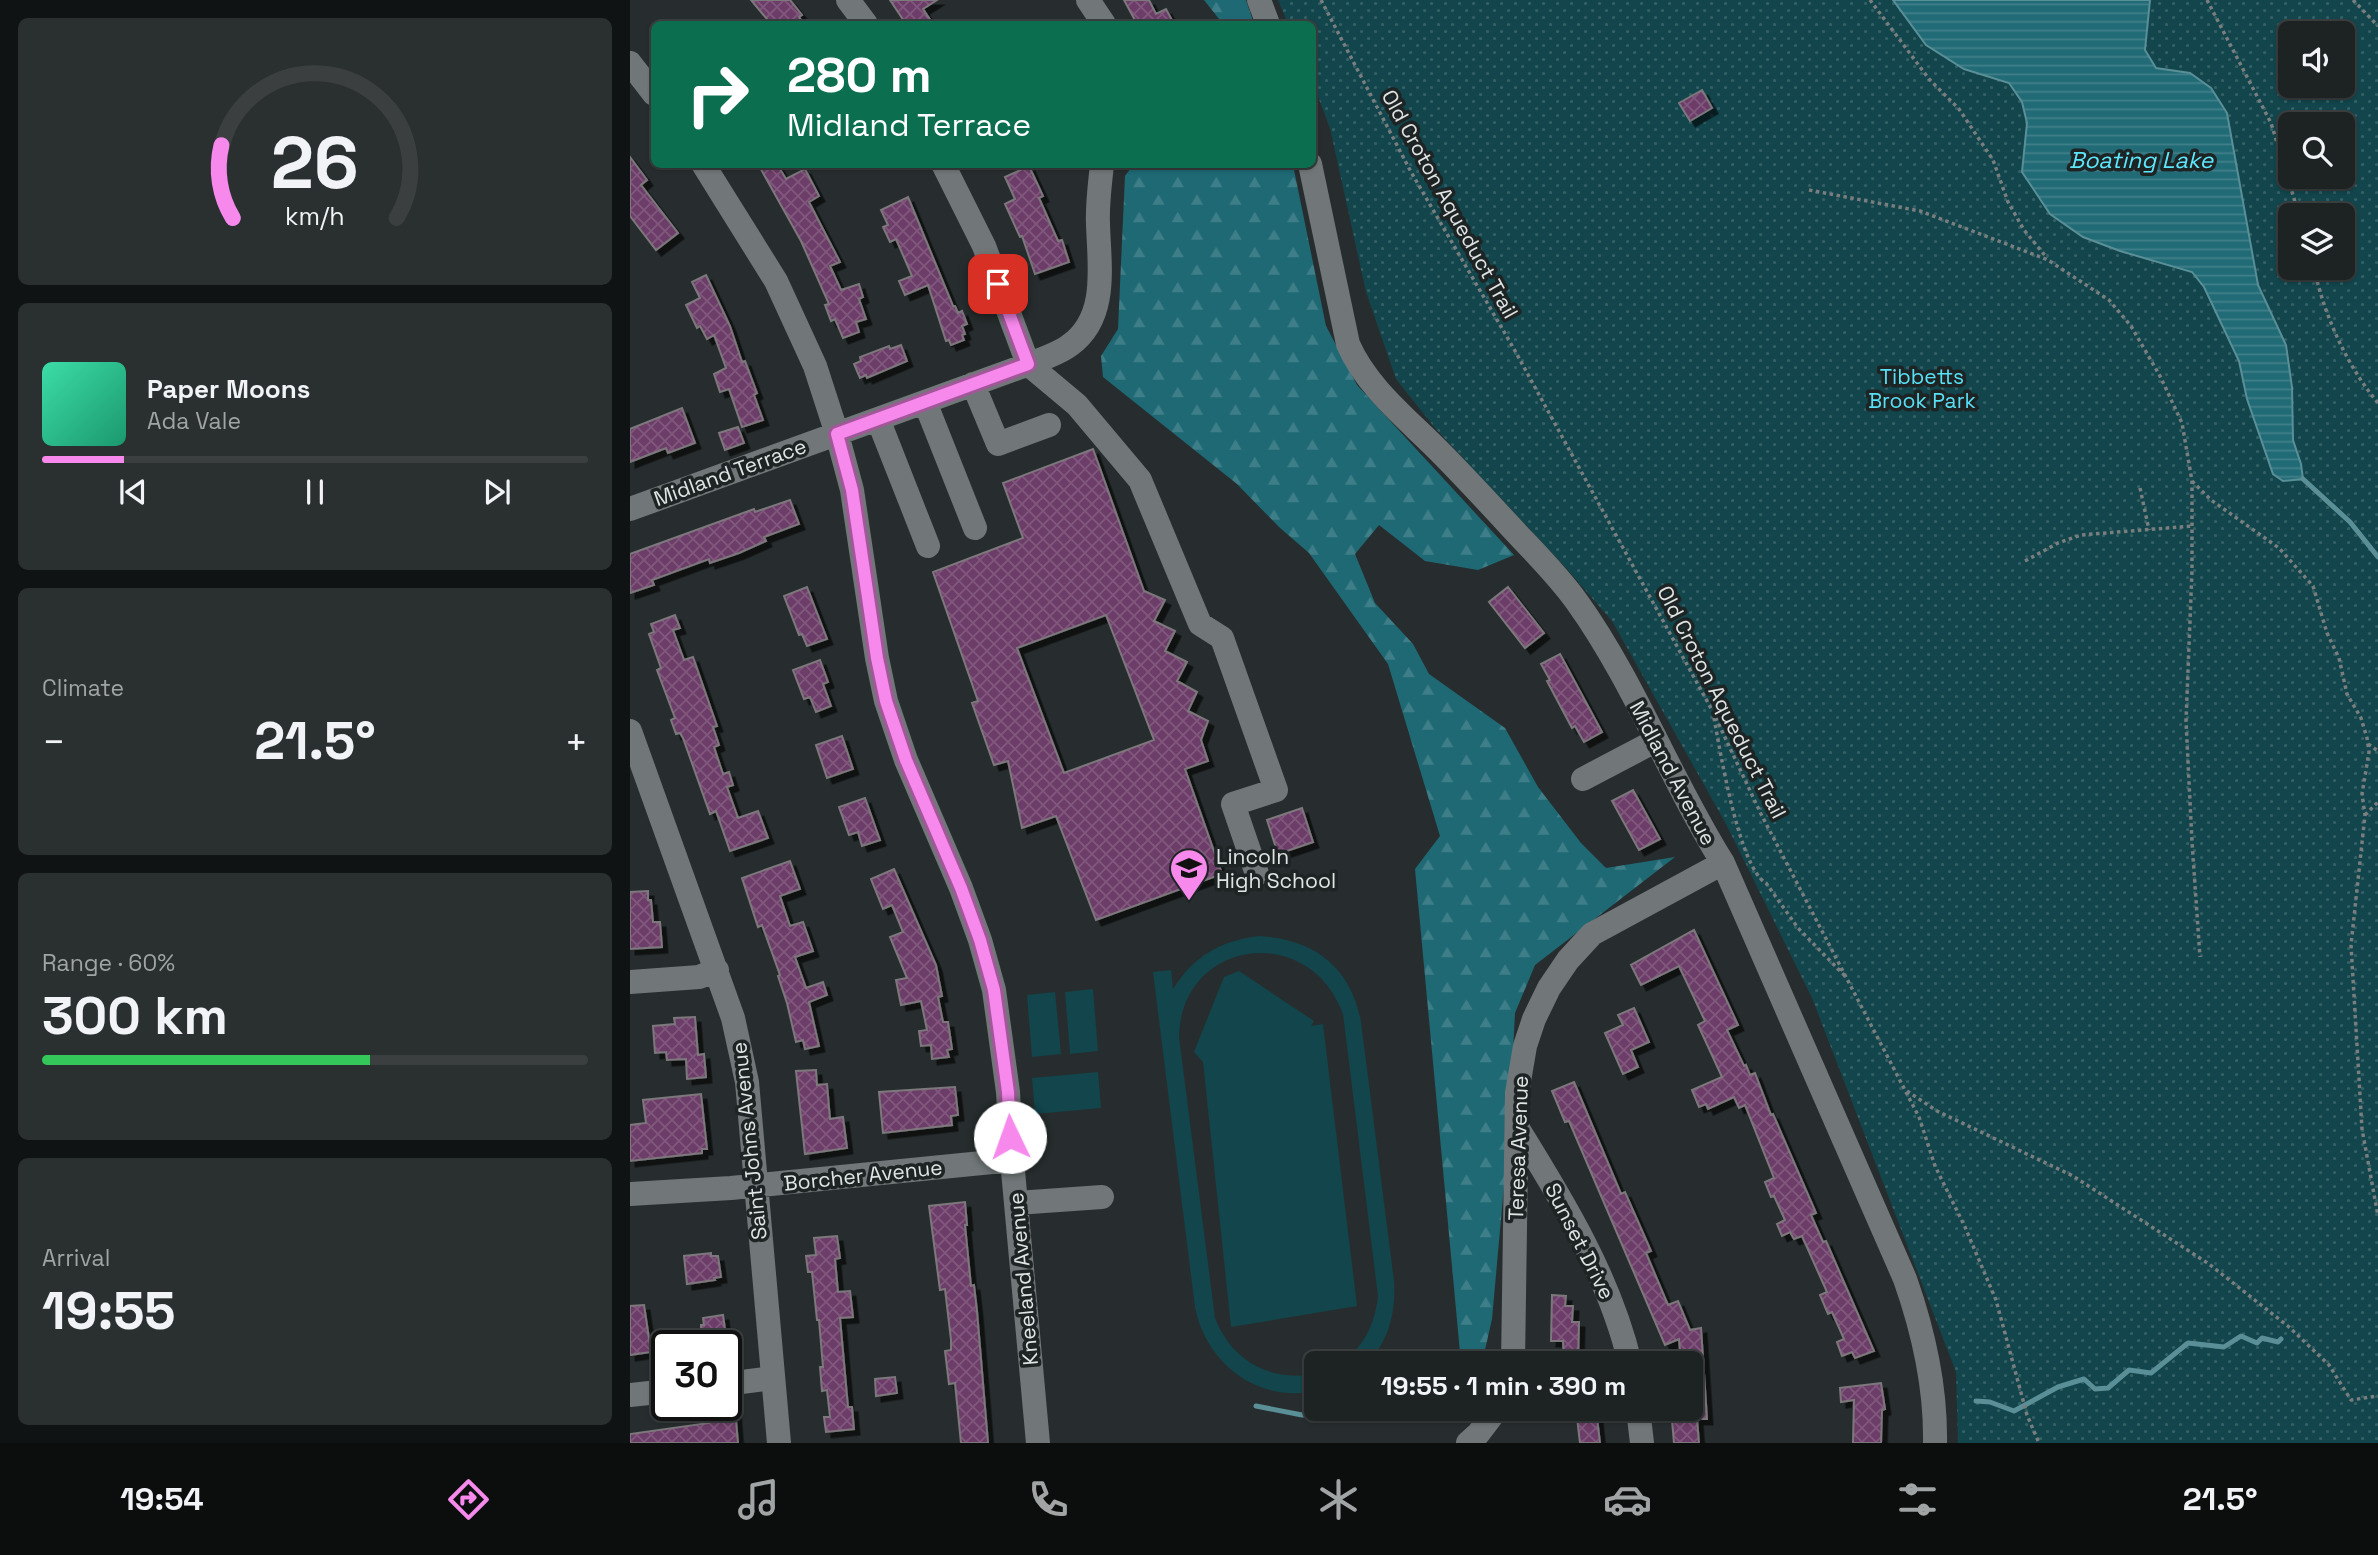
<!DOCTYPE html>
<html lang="en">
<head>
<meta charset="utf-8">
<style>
  :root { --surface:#1d2222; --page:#2a2f2f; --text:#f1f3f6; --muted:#a0a4a5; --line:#3b3f40; --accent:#f788ec }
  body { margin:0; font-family:"Space Grotesk",sans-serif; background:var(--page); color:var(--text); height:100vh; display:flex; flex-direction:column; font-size:26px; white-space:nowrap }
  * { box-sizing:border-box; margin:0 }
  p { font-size:23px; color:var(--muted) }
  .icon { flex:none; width:38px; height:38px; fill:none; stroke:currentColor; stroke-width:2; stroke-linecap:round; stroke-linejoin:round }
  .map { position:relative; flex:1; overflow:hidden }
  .sheet { display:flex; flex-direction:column; gap:18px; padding:18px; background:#101313; width:630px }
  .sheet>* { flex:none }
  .hud { position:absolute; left:21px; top:21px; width:665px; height:147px; border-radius:10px; box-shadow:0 2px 5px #0004,0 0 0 2px var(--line); background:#0b6e4f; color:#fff; overflow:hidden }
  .fabs { position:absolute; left:1648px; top:21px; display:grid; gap:14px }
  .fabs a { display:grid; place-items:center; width:77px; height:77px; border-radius:10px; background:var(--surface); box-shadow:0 2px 5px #0004,0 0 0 2px var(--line); font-size:35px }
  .speed { position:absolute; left:21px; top:1330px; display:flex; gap:14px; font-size:35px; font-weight:700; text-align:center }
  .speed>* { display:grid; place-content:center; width:91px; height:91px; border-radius:50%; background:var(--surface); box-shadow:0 2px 5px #0004,0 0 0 2px var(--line); line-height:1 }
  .speed .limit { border:4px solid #111; border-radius:10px; background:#fff; color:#111 }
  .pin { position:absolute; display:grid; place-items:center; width:60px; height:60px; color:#fff; margin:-30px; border-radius:14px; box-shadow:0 4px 10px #0006 }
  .me { position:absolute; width:77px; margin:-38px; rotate:357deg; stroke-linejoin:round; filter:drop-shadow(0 0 5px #0008) }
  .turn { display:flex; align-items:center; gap:24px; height:147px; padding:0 21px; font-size:32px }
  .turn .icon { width:91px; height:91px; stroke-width:2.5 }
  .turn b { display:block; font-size:49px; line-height:60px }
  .big { font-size:52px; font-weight:700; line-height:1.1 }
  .sheet .tile { flex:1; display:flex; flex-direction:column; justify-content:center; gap:10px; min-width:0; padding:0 24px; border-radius:10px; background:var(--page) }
  .sheet .dial { align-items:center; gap:0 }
  .dial svg { height:182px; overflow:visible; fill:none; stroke:var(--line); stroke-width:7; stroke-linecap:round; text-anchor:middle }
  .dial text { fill:var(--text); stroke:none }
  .song { display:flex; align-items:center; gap:21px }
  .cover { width:84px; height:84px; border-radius:10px; background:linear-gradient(135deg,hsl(160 70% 55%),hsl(160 70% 35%)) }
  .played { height:7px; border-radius:4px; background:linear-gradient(90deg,var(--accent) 15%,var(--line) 15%) }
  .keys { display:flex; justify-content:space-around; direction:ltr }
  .heat { display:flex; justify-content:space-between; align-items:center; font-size:38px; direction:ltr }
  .charge { height:10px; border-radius:5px; background:linear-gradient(90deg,#34c759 60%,var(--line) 0) }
  .trip { position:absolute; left:674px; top:1351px; width:399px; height:70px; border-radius:10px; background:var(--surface); box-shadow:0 2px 5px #0004,0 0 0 2px var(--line); font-weight:700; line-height:70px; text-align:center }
  .tab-bar { display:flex; height:112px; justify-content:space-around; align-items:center; background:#0c0e0e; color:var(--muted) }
  .tab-bar .icon { width:49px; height:49px }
  .tab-bar .current { color:var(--accent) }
  .tab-bar b { font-size:32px; color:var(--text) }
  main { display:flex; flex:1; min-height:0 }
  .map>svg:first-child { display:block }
  .forest { fill:url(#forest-firs) }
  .park { fill:url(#park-dots); fill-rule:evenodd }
  .garden { fill:#12454c }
  .water { fill:url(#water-rules); stroke:#5a8f97; stroke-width:2 }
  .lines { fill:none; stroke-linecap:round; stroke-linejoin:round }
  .stream { stroke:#5a8f97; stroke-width:5 }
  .building { fill:url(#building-cross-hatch); stroke:#7c787c; stroke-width:2; fill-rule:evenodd; filter:url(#shadow) }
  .path { stroke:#797e7e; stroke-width:3.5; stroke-dasharray:3.5 3.5; stroke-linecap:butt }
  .minor { stroke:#717778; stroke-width:24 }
  .route-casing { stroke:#a15899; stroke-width:18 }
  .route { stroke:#f788ec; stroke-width:12 }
  .labels { text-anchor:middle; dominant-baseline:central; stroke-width:7; stroke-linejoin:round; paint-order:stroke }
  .street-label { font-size:21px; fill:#e0e4e4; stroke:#1e2324 }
  .park-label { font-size:21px; fill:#56e1f6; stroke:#1e2324 }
  .poi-label { font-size:21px; fill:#e0e4e4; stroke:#1e2324; text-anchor:start }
  .water-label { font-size:23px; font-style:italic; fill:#5de7fc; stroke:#1e2324 }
</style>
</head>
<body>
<main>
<section class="sheet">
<div class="tile dial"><svg viewBox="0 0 100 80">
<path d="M14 69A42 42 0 1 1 86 69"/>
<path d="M14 69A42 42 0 0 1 9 37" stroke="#f788ec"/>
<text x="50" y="56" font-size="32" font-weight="700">26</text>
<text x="50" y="72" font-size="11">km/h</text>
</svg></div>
<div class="tile">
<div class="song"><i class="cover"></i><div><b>Paper Moons</b><p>Ada Vale</p></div></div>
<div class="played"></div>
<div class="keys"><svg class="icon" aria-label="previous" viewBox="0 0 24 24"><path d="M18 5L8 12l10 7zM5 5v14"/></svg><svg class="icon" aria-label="pause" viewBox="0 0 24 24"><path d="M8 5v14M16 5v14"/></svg><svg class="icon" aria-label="next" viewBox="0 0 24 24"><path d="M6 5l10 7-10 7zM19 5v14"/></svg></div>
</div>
<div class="tile"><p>Climate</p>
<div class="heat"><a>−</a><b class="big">21.5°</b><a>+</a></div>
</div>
<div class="tile"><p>Range · 60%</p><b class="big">300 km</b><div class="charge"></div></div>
<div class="tile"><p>Arrival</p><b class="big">19:55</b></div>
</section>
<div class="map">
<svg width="1748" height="1443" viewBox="0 0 1748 1443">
  <defs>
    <pattern id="forest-firs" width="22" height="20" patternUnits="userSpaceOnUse" patternTransform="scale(1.75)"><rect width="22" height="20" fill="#1e6974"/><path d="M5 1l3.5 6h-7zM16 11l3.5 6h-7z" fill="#3e7e88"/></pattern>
    <pattern id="park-dots" width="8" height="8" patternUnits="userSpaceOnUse" patternTransform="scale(1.75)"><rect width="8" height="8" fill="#12454c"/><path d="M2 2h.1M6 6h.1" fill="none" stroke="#346066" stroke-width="1.8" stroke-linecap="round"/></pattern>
    <pattern id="water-rules" width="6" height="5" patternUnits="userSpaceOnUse" patternTransform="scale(1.75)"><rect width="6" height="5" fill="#216b76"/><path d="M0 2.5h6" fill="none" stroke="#418089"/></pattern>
    <pattern id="building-cross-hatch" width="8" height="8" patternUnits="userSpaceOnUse" patternTransform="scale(1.75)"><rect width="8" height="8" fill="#6c3c67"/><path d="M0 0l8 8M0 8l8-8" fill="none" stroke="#81587d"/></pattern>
    <filter id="shadow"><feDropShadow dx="5.5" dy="5.5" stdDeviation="0" flood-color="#0009"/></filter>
  </defs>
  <rect width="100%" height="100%" fill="#272d2e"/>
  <path class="forest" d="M574 0H616L624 24H593Z
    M503 165H663L696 326 727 385 884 555 848 570 795 561 749 525 725 554 745 603 783 644 799 674 875 728 908 787 951 843 976 868 1045 857 905 965 885 1013 879 1130 862 1319 852 1363H831L785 869 810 836 758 664 679 553 649 527 607 484 473 377 471 356 488 329 495 176Z"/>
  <path class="park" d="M648 0H1748V1443H1328L1326 1372 1182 998 1096 824 982 621 936 568 805 428 766 379 736 292 700 128 683 84 682 24H658ZM1661 33H1713V86H1661ZM1661 124H1713V177H1661ZM1661 215H1713V268H1661Z"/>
  <path class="garden" d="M629 936C684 939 721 967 731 1022L764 1281C766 1312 759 1341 737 1363H711C734 1347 745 1324 748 1296L713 1014C679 921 551 939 549 1037L585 1318C602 1361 640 1382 686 1374V1391C628 1403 576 1364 565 1307L523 972 541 970 543 989C564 956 590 941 629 936Z
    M609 971 684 1021 681 1026 693 1024 727 1306 601 1327 573 1062 564 1052 594 977Z
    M463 989 468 1051 440 1054 435 992Z
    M425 992 431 1054 402 1057 397 995Z
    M468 1072 471 1108 405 1114 402 1078Z"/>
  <path class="water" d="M1263 0H1520L1515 50 1526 68 1560 73 1581 88 1597 113 1628 285 1656 345 1662 387 1663 440 1671 464 1673 479 1653 481 1643 474 1617 399 1609 361 1574 287 1562 272 1490 251 1453 237 1420 214 1392 172 1397 123 1392 102 1379 83 1334 69 1296 45Z"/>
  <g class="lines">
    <path class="stream" d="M1673 479 1720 522 1748 557
      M1346 1401 1360 1402 1384 1411 1428 1387 1454 1379 1465 1389 1478 1388 1499 1370 1521 1373 1558 1343 1594 1347 1611 1336 1627 1343 1632 1338 1648 1342 1651 1339
      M626 1406 672 1415 734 1414"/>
  </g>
  <path class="building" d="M121 0H160L172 15 169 17 174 24H141Z
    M260 0H307L293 9 303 24H276Z
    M494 0H519L526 14 536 9 544 24H507Z
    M1072 90 1082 108 1060 121 1049 103Z
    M0 157 17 180 11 185 48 233 26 250 0 216Z
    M128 164H147L156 179 175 169 189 196 179 202 210 262 200 266 211 290 229 284 233 297 229 299 236 319 226 322 229 332 213 338 205 319 201 321 195 305 199 304 171 241Z
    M399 166 413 196 409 198 428 241 432 240 439 262 405 274 392 236 390 237 375 204 385 199 375 177Z
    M278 197 323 306H325L328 313 332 311 337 324 332 326 335 334 332 335 334 340 321 345 319 340 316 341 298 285 275 295 269 281 282 276 266 239 260 242 253 227 258 225 251 210Z
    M76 275 100 326 112 362 115 361 127 393 124 395 133 420 112 427 99 389 90 392 84 374 96 368 84 335 77 339 70 326 67 328 56 305 70 298 62 282Z
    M271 345 277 361 237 378 236 375 230 378 224 364 231 361 230 357 259 346 260 349Z
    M52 408 65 443 38 453 36 448 0 462V429Z
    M108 427 114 443 95 450 89 433Z
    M463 449 514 591 535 600 524 621 545 631 535 651 557 662 547 681 567 692 558 711 578 721 571 740 578 761 555 769 592 874 466 920 426 816 392 828 378 761 364 765 342 703 348 701 303 572 393 538 373 483ZM476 615 524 740 434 773 387 648Z
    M160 500 169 524 134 537 136 541 109 553 80 563 79 559 22 580 24 585 0 593V554L124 509 125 512Z
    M177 587 197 639 177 646 172 634 169 635 154 596Z
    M878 587 914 633 895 648 859 602Z
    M45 615 50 628 43 630 54 660 63 657 87 726 83 727 89 745 84 747 93 774 99 772 103 785 97 787 108 818 128 811 138 838 100 851 86 811 80 814 53 738 50 733 46 734 41 720 45 718 27 670 31 668 19 634 24 632 21 624Z
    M930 654 972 732 954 742 945 726 942 728 917 681 920 680 911 664Z
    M190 660 198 682 193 684 201 706 186 712 180 697 174 699 163 670Z
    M212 736 223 769 197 778 186 745Z
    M1003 790 1030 839 1009 850 982 801Z
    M235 798 250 840 232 846 228 832 219 835 209 807Z
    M672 808 683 842 648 854 637 820Z
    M160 861 170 889 150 896 160 926 173 922 183 951 165 957 176 988 193 982 197 995 179 1002 189 1046 175 1049 173 1040 166 1042 157 1003 148 976 150 975 132 925 128 927 112 878Z
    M264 869 306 965 312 996 308 997 313 1022H318L322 1049 317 1050 319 1057 302 1059 301 1045 291 1046 289 1031 297 1030 291 1001 271 1005 266 980 277 978 260 937 273 932 262 905 253 909 241 879Z
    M18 891V900H21L23 922H30L32 947 0 949V892Z
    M1064 930 1108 1025 1097 1030 1114 1066 1116 1065 1120 1075 1125 1073 1141 1115 1143 1114 1186 1213 1181 1215 1193 1242 1196 1241 1244 1351 1225 1358 1222 1352 1212 1356 1207 1342 1214 1339 1202 1312 1198 1314 1190 1295 1197 1292 1172 1236 1164 1239 1160 1232 1152 1236 1147 1224 1155 1220 1144 1196 1141 1197 1135 1182 1144 1178 1115 1105 1109 1108 1104 1097 1078 1109 1076 1104 1069 1107 1062 1090 1092 1077 1068 1025 1075 1021 1049 966 1011 985 1001 965Z
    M1004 1008 1019 1042 1001 1050 1008 1067 993 1074 975 1033 993 1025 988 1015Z
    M65 1017 68 1055 74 1054 76 1077 57 1079 56 1059 37 1060 36 1052 25 1053 23 1026 45 1024 44 1018Z
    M186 1070 187 1085 197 1084 200 1119 213 1117 217 1148 175 1154 166 1071Z
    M944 1082 991 1194 995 1192 1021 1251 1016 1253 1038 1305 1048 1301 1060 1330 1071 1328 1077 1419H1067L1069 1443H1044L1041 1409H1060V1363H1051L1049 1339 1035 1345 939 1121 935 1122 922 1091Z
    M325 1087 328 1115 321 1116 322 1125 253 1133 249 1092Z
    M71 1094 77 1149H72V1153L0 1161V1125L16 1123 13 1100Z
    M335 1202 337 1225H335L341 1286 344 1285 347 1311 358 1443H331L325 1383 319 1384 315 1351 321 1350V1340L315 1289 310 1290 299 1206Z
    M207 1236 210 1258 205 1259 208 1292 220 1291 223 1317 210 1318 218 1407H222L224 1429 196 1432 194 1417H200L197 1390 192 1391 190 1367H193L189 1320H187L182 1272H178L176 1256 186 1255 184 1238Z
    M81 1253V1256H88L91 1277 84 1278 85 1280 57 1284 54 1256Z
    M922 1295 936 1296 935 1306H943L942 1322H949L948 1363H934L933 1341H921Z
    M14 1305 21 1352 0 1355V1306Z
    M93 1315 97 1344 64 1346 62 1330 71 1329V1325H74L73 1318Z
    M265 1377 267 1393 246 1396 245 1379Z
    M1251 1383 1255 1409 1252 1410 1251 1443H1223L1224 1400 1211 1402 1210 1388Z
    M105 1409 108 1443H0V1434L79 1423 78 1411Z
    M946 1409H966L970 1443H950Z"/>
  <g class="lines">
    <path class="path" d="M691 0 781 172 884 349 1083 712 1131 814 1289 1117 1305 1166 1335 1227 1366 1300 1397 1415 1409 1443
      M1240 0 1299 79 1329 109 1363 160 1378 202 1394 230 1417 258
      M1577 0 1641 123 1669 215
      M1723 0 1748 26
      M1179 190 1290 211 1418 260 1479 300 1501 326 1530 376 1552 423 1562 481V570L1556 721 1562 842 1570 957
      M1684 268C1694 315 1717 366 1748 403
      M1562 481 1581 500 1649 548 1683 586 1697 633 1709 658 1717 694 1731 718 1737 738 1739 752 1732 794 1735 815 1721 945 1732 1129 1748 1216
      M1510 488 1519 530
      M1395 561 1428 543 1451 535 1562 526
      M1084 718C1090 750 1109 868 1136 883L1168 928 1216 977
      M1738 744 1748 751
      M1735 815 1748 802
      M1277 1091 1307 1111 1443 1176 1579 1264 1659 1327 1699 1365 1721 1400 1748 1396"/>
    <path class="minor" d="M218 0 236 24
      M458 0 474 24
      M629 0 638 24
      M0 63 24 94
      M73 164 146 281 185 366 207 434 222 490 247 658 256 701 276 760 331 888 350 940 364 990 378 1092 382 1160 408 1443
      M313 164 354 246 398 364 447 405 510 480 570 624 592 638 646 790 603 804 627 874
      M680 164 718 344C736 386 775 417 807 449 832 474 856 500 880 526 903 551 928 575 947 602 1005 683 1040 779 1093 863L1275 1279C1294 1333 1306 1386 1305 1443
      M343 384 368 444 419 425
      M295 402 345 528
      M248 419 298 546
      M0 509 391 367C406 361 427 355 440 345 479 317 469 264 468 224 467 205 470 184 472 164
      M0 731 103 1018 117 1082 149 1443
      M953 779 1025 741
      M0 982 69 977 87 970
      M887 1127C933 1201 980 1278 1000 1363
      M0 1194 101 1188 382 1160
      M386 1203 472 1197
      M883 1363 887 1093 895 1046 904 1019 919 988 938 960 962 934 1093 863
      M96 1384 143 1378
      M0 1395 37 1391
      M1008 1409 1012 1443
      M838 1443 848 1434 867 1409"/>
  </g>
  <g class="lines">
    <defs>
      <path id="route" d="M368 284 398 364 207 434 222 490 247 658 256 701 276 760 331 888 350 940 364 990 378 1092 380 1137"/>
    </defs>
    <use href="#route" class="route-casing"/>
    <use href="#route" class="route"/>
  </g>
  <defs>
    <symbol id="school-pin" viewBox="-11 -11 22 30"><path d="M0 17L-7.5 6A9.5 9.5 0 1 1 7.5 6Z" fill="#f788ec" stroke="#1e2324"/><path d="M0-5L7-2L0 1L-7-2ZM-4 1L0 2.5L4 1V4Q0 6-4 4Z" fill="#111"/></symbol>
  </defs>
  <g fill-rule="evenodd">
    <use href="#school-pin" x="537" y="846" width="44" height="60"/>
  </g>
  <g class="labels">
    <g class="street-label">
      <text transform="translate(820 204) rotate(61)">Old Croton Aqueduct Trail</text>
      <text transform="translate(100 472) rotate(-20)">Midland Terrace</text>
      <text transform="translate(1092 702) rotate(63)">Old Croton Aqueduct Trail</text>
      <text transform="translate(1043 773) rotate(62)">Midland Avenue</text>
      <text transform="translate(119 1141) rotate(-96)">Saint Johns Avenue</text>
      <text transform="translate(888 1148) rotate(-88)">Teresa Avenue</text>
      <text transform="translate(233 1175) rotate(-6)">Borcher Avenue</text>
      <text transform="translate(950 1241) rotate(63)">Sunset Drive</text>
      <text transform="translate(393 1279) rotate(-95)">Kneeland Avenue</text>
    </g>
    <g class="park-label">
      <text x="1292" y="376">Tibbetts<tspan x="1292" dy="24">Brook Park</tspan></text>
    </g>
    <g class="poi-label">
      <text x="586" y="856">Lincoln<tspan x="586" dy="24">High School</tspan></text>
    </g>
    <g class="water-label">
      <text x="1511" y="160">Boating Lake</text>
    </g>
  </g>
</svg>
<div class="fabs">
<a><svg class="icon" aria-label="sound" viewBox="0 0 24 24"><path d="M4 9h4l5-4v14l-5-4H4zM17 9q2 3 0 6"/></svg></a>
<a><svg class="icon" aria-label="search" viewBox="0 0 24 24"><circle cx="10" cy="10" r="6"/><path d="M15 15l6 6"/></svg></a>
<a><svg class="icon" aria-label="layers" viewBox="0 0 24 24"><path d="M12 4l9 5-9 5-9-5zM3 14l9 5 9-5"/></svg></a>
</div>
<div class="speed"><div class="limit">30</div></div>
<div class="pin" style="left:368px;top:284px;background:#d93025"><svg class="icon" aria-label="arrive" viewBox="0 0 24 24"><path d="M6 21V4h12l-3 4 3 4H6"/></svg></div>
<svg class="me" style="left:380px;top:1137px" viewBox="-20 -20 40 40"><circle r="19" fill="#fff"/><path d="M0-13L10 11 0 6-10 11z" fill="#f788ec"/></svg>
<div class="trip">19:55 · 1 min · 390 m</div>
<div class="hud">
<div class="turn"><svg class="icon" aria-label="right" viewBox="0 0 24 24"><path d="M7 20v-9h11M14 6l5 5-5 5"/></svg><div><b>280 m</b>Midland Terrace</div></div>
</div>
</div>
</main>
<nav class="tab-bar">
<b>19:54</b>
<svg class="icon current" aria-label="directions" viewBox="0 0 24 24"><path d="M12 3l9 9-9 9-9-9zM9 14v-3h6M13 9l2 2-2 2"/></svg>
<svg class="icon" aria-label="music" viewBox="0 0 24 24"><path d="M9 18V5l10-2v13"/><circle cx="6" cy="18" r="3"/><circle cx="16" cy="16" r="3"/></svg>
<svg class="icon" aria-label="phone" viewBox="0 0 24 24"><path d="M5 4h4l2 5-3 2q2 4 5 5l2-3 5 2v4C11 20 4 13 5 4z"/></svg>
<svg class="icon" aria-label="climate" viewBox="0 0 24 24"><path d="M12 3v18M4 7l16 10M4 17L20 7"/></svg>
<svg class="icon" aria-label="car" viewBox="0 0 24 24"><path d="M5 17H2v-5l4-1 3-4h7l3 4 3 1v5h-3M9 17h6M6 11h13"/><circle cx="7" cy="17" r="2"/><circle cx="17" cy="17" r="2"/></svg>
<svg class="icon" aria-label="filters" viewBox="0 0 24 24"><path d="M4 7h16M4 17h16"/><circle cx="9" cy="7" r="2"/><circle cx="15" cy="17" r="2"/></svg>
<b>21.5°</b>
</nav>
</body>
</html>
